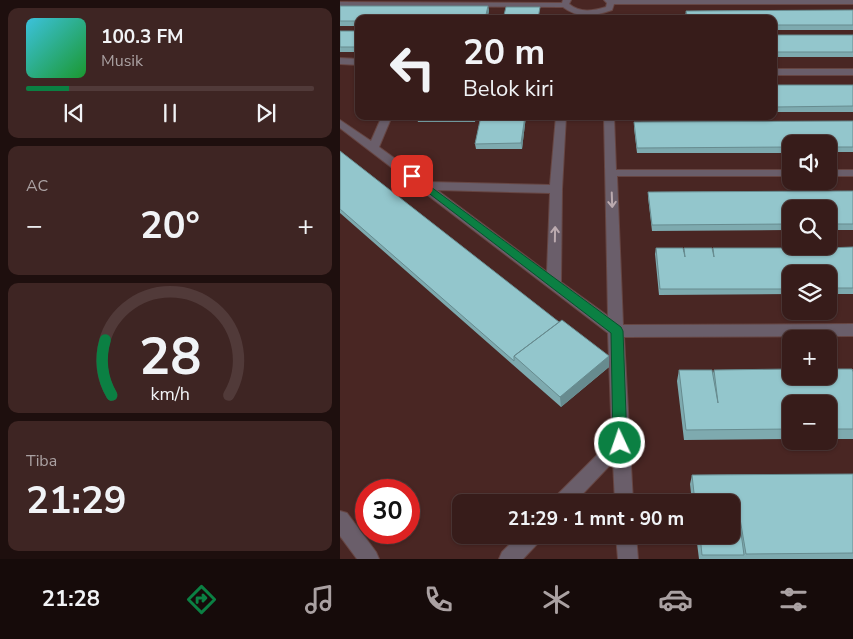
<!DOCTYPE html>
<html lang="id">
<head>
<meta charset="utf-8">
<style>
  :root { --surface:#371c1a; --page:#3e2523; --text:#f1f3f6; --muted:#aaa1a2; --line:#513a39; --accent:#0b8043 }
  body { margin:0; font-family:"Nunito Sans",sans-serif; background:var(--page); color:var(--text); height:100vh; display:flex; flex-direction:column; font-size:19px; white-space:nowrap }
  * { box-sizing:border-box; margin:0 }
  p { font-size:16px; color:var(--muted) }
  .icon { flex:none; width:28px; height:28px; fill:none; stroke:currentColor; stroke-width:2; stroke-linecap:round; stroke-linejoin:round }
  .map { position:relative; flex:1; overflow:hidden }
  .sheet { display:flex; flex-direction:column; gap:8px; padding:8px; background:#1e0f0e; width:340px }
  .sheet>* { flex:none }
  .top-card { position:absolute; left:15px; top:15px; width:422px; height:105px; border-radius:10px; box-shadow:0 1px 4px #0004,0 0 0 1px var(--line); background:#371c1a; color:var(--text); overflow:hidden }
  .tools { position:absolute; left:442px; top:135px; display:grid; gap:10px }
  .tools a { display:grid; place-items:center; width:55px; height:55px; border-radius:10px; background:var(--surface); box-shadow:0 1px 4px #0004,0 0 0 1px var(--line); font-size:25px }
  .speed { position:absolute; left:15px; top:479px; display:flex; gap:10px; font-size:25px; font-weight:700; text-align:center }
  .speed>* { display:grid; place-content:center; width:65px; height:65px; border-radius:50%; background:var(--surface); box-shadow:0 1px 4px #0004,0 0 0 1px var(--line); line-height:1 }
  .speed .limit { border:8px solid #d22; background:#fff; color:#111 }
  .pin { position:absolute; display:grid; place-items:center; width:42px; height:42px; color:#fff; margin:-21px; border-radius:10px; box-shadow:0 2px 8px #0006 }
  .me { position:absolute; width:55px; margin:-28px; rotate:357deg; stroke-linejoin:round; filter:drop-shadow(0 0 4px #0008) }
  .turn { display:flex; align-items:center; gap:18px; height:105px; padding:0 25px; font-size:22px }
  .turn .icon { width:65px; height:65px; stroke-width:2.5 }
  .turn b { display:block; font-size:35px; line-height:42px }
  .big { font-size:38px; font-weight:700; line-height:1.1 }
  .sheet .widget { flex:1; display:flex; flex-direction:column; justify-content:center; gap:8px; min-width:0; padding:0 18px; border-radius:10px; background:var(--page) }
  .sheet .dial { align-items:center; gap:0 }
  .dial svg { height:130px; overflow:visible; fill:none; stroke:var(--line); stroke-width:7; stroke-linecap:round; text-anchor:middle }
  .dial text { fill:var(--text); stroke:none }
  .song { display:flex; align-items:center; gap:15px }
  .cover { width:60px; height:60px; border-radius:8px; background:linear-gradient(135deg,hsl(190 70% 55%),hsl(130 70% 35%)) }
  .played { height:5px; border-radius:2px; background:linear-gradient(90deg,var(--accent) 15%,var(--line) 15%) }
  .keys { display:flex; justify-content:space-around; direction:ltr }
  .heat { display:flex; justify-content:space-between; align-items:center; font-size:28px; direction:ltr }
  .trip { position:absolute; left:112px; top:494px; width:288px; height:50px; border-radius:10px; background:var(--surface); box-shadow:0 1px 4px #0004,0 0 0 1px var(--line); font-weight:700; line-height:50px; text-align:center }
  .menu { display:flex; height:80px; justify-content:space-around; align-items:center; background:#160b0a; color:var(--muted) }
  .menu .icon { width:35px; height:35px }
  .menu .selected { color:var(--accent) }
  .menu b { font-size:22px; color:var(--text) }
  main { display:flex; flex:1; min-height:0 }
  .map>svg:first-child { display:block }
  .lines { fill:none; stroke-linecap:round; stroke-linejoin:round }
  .minor-casing { stroke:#664542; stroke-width:2 }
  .minor { fill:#6a5e6a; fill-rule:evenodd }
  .wall { fill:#7eaaaf }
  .shaded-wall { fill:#678b8f }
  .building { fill:#93c6cc; stroke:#678b8f }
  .oneway { stroke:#bbaaaf }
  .route { fill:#0b8043; stroke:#07532c }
</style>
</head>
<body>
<main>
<section class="sheet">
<div class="widget">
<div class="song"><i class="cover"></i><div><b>100.3 FM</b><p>Musik</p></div></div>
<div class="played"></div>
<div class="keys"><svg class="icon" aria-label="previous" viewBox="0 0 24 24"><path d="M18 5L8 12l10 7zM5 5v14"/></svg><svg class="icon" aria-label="pause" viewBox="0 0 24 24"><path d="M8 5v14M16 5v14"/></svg><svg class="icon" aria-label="next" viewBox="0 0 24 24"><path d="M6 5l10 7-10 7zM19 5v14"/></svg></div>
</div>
<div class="widget"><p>AC</p>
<div class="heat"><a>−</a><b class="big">20°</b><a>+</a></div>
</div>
<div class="widget dial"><svg viewBox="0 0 100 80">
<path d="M14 69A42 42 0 1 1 86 69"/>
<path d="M14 69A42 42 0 0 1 10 35" stroke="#0b8043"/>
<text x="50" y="56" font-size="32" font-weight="700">28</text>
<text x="50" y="72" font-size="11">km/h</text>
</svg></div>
<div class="widget"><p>Tiba</p><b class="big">21:29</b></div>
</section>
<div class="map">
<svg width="513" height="559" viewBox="0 0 513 559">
  <rect width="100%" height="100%" fill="#492623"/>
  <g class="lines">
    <defs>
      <path id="minor" d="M223 0H231L229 4C240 13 253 11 266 7L267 3 264 0H513V4H274L272 10C256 16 238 19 223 7L0 6V2L222 3Z
        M0 58 19 59V65L0 64Z
        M434 69H513V75H434Z
        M42 116H52L39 147 87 182 210 185 216 116H226L222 189 221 282 268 316 264 116H274L276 170H451V176H277L283 325 513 324V336L284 337 293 502H275L273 462 235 502H214L216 496 272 440 268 333 0 128V120L31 141ZM97 190 210 193 207 272Z
        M489 170H513V176H489Z
        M0 511 7 513 36 552 39 559H17L0 536Z
        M179 535H202L199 542 183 559H159L162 552Z
        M276 535H296L298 559H278Z"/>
    </defs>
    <use href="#minor" class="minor-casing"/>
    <use href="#minor" class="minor"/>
  </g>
  <path class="wall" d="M0 6H148L149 11 147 19H19V26H0Z
    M513 10V30H434V19H346L345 16 346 11Z
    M0 31H19V52H0Z
    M434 35H513V57H434Z
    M434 85H513V112H434Z
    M76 116H136L135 122H78Z
    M141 116H186L182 149H136L135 144Z
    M513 121V152H489V144H451V153H297L294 128V122Z
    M0 151 219 322 269 356V367L221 407 0 213Z
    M513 191V230H489V209H451V230H448V228L447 230 312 231 308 197V192Z
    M513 247V294H489V274H451V294L319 295 315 254 316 248 344 252V248L372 251 373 248 458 250 459 248 487 249 488 248Z
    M513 369V439H489V404H451V439L344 440 337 381 339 370 373 373 374 370H512Z
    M513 474V559H359L356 535H391V502H352L350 484 352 475Z"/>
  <path class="shaded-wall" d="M148 6 149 11 147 19H145Z
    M185 116H186L182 149 181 143Z
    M269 356V367L221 407 220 397Z"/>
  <path class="building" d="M0 6H148L145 19H19V21H0Z
    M166 7H200L198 19H163Z
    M513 10V25H434V19H348L346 11Z
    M0 31H19V47H0Z
    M434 35H513V52H434Z
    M434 85H513V106L434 107Z
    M141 116H185L181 143 135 144Z
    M513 121V147H489V144H451V147L297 148 294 122Z
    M0 151 219 322 174 356V361L0 209Z
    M513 191V224H489V209H451V224H450L449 221V224L312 225 308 192Z
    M513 247V288H489V274H451V289H320L316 248H343L345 257 344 248H372L374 257 373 248H458L460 253 459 248H487L488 252V248Z
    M222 320 269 356 220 397 174 356Z
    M451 369V376H489V369H512L513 372V429H489V404H451V429L346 430 339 370H372L378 403 374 370Z
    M513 474V553L406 554 396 495 404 555H362L360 535H391V502H355L352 475Z"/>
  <defs><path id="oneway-shaft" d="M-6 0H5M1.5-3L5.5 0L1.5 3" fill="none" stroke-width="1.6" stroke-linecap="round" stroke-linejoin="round" transform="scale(1.25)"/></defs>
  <g class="oneway">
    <use href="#oneway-shaft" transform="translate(272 200) rotate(88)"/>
    <use href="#oneway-shaft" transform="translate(215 234) rotate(-89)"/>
  </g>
  <path class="route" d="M72 173 281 327 283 331 287 443 285 447 280 449 275 447 273 443 271 333 69 178V174Z"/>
</svg>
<div class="tools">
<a><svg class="icon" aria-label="sound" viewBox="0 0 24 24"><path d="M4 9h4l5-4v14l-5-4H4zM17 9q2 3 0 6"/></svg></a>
<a><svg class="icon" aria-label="search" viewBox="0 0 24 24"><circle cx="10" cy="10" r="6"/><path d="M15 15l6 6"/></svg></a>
<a><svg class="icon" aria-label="layers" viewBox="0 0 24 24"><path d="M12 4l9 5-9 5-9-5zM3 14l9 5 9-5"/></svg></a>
<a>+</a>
<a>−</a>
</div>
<div class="speed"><div class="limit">30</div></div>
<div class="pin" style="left:72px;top:176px;background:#d93025"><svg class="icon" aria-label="arrive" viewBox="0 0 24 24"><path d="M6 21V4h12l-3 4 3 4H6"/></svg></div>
<svg class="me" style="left:280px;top:443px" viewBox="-20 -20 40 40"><circle r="17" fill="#0b8043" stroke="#fff" stroke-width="3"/><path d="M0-11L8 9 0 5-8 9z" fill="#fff"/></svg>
<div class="trip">21:29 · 1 mnt · 90 m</div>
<div class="top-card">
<div class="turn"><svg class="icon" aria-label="left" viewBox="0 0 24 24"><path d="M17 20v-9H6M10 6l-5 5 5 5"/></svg><div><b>20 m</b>Belok kiri</div></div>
</div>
</div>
</main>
<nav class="menu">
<b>21:28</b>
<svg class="icon selected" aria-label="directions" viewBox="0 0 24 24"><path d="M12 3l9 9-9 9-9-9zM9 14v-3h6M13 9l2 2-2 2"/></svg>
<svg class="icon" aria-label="music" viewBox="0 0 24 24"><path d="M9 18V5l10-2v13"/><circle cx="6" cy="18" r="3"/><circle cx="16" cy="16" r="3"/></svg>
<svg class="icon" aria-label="phone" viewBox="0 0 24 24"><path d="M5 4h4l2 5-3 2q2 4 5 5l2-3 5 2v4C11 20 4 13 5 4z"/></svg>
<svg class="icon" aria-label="climate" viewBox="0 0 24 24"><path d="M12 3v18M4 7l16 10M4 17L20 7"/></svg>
<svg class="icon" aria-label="car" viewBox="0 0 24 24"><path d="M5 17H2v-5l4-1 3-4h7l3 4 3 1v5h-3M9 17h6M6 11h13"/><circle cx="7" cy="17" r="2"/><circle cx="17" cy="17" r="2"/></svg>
<svg class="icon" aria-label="filters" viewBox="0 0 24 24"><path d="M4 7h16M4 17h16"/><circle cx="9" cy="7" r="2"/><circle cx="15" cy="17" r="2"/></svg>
</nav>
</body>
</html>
